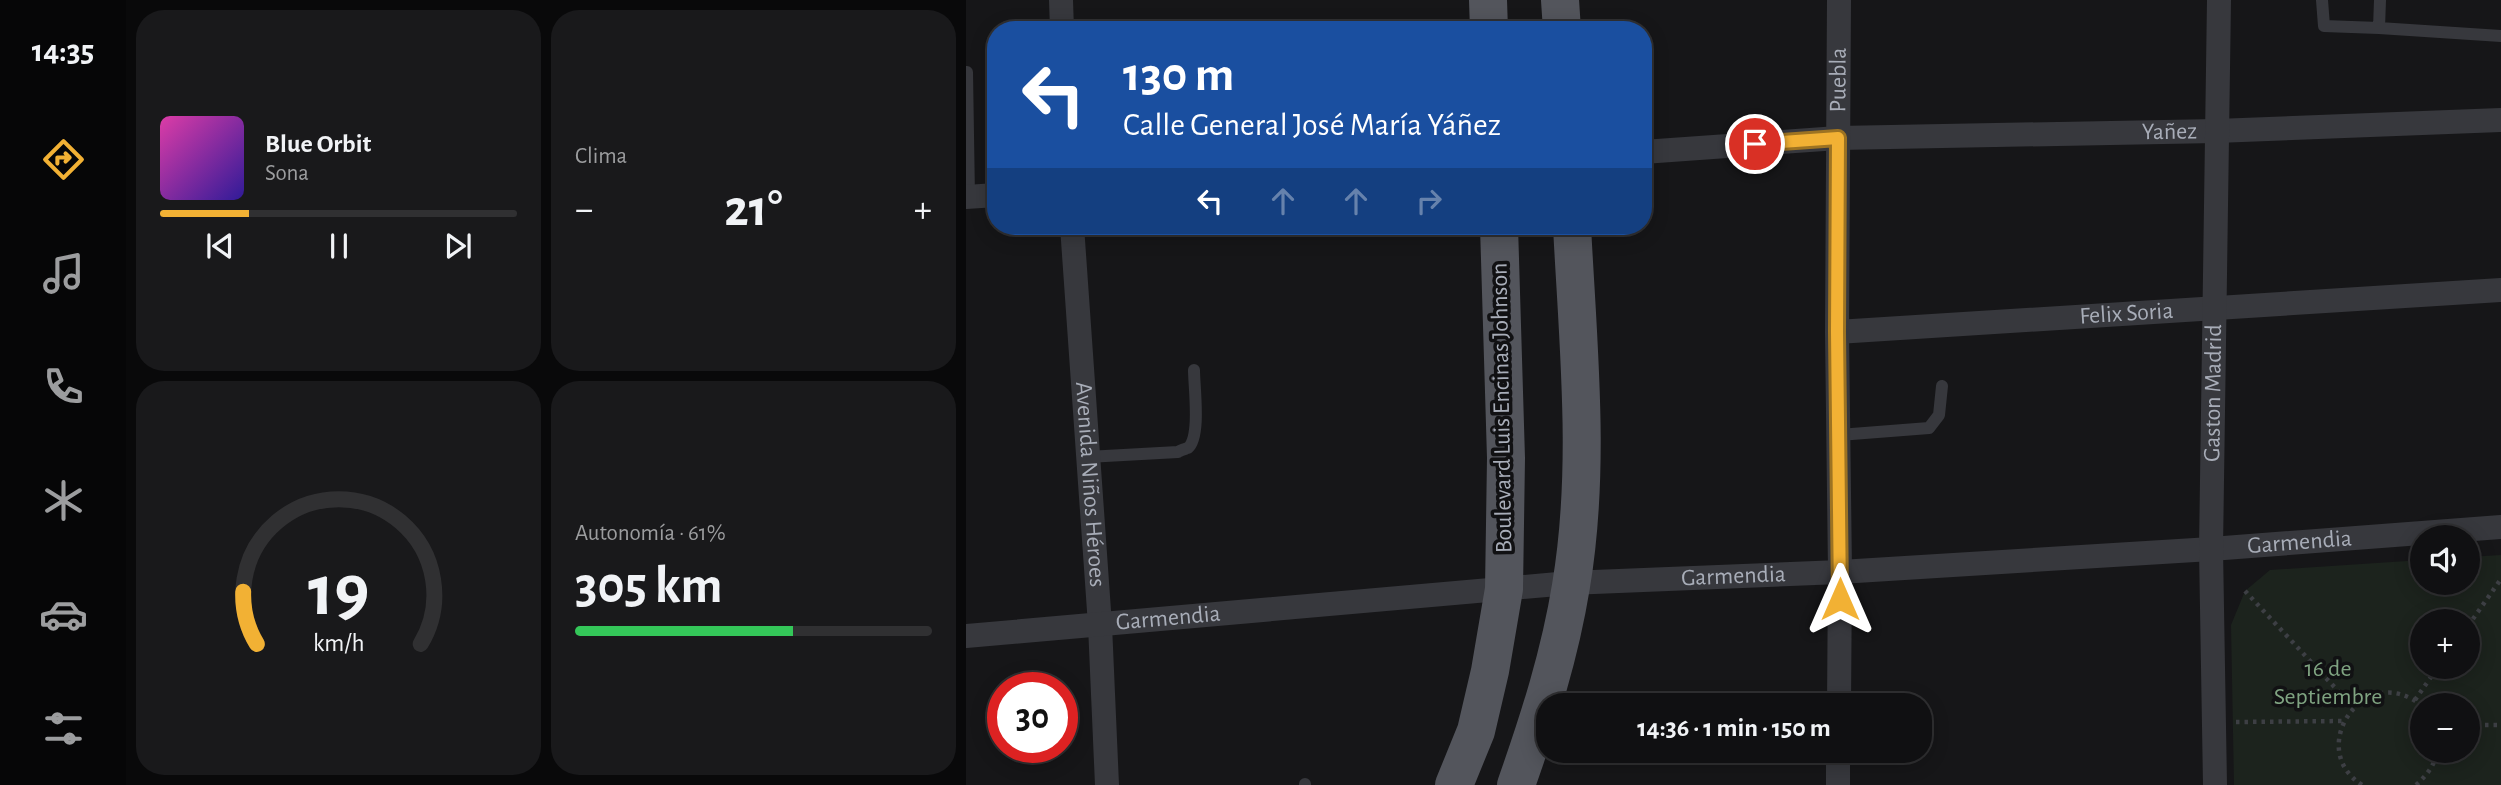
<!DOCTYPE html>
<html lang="es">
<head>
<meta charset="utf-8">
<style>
  :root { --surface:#101012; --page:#19191b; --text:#f1f3f6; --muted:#9c9d9f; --line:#303032; --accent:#f2b134 }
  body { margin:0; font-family:"Alegreya Sans",sans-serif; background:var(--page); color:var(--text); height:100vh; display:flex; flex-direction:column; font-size:26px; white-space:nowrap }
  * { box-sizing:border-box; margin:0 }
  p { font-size:23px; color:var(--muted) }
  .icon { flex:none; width:38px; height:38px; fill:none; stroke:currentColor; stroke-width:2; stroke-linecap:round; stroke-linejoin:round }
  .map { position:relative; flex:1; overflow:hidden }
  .panel { display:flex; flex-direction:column; gap:10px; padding:10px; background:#09090a; width:840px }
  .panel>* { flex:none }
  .top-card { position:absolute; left:21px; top:21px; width:665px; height:214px; border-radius:28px; box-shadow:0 4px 18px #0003,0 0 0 2px var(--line); background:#1a4fa0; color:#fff; overflow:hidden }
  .fabs { position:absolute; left:1444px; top:525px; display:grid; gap:14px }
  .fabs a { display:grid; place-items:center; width:70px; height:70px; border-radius:50%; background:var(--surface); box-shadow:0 4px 18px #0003,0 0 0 2px var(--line); font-size:35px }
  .speed { position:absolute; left:21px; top:672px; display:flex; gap:14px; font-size:35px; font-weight:700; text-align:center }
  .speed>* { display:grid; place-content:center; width:91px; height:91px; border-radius:50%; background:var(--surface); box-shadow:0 4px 18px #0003,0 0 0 2px var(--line); line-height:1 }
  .speed .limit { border:10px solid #d22; background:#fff; color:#111 }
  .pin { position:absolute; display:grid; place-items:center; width:60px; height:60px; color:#fff; margin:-30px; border:4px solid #fff; border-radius:50%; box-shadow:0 2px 7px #0007 }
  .me { position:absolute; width:77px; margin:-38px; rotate:0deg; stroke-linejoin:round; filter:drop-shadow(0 0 5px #0008) }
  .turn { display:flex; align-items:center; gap:24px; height:147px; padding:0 21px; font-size:32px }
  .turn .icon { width:91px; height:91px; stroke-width:2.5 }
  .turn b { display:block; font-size:49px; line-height:60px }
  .lanes { display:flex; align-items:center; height:66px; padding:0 21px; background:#0003; justify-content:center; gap:35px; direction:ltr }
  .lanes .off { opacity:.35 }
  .big { font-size:52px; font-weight:700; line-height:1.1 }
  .panel .card { flex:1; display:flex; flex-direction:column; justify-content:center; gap:10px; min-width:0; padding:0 24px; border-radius:28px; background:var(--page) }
  .panel .dial { align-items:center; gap:0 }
  .dial svg { height:182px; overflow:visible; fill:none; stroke:var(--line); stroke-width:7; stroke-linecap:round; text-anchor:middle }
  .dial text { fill:var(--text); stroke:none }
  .song { display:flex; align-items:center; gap:21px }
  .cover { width:84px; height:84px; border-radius:10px; background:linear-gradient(135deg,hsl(320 70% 55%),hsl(250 70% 35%)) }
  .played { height:7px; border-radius:4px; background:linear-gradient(90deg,var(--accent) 25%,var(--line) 25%) }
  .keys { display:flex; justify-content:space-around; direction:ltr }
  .heat { display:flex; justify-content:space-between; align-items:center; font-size:38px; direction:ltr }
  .charge { height:10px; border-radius:5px; background:linear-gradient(90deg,#34c759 61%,var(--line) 0) }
  .panel .tiles { flex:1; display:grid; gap:10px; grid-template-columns:repeat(2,1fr) }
  .trip { position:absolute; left:570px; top:693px; width:396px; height:70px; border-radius:28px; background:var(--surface); box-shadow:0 4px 18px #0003,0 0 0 2px var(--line); font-weight:700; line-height:70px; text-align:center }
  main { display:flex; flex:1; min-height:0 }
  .tab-bar { display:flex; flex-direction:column; width:126px; justify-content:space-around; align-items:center; background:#060607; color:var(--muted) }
  .tab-bar .icon { width:49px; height:49px }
  .tab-bar .active { color:var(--accent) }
  .tab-bar b { font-size:32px; color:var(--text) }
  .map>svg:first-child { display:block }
  .green { fill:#1c231d; fill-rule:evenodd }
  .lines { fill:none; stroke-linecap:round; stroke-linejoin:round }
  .path { stroke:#3d3f44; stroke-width:4.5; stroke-dasharray:3.5 5; stroke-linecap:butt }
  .lane { stroke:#37383d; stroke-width:12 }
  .street { stroke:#37383d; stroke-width:24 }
  .primary { stroke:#53555c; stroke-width:38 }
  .route-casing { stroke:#9d7322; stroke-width:18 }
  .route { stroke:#f2b134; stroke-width:12 }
  .labels { text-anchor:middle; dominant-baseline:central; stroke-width:7; stroke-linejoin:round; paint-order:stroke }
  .street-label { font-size:24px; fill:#a8adb8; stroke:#111113 }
  .park-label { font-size:24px; fill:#7fa381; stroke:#111113 }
</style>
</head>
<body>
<main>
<nav class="tab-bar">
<b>14:35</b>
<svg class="icon active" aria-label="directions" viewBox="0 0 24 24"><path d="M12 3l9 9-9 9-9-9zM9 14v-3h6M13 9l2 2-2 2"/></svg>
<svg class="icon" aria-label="music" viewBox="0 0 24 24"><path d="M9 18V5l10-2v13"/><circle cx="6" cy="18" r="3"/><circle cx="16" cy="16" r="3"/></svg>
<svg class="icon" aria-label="phone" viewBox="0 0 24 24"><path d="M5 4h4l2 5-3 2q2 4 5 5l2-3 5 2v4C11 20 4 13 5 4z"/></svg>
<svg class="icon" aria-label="climate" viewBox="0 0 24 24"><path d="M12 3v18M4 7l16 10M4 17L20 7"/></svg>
<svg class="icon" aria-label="car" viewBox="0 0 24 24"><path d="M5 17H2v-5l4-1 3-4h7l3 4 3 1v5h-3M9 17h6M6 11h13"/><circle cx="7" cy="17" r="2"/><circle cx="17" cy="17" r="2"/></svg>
<svg class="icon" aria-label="filters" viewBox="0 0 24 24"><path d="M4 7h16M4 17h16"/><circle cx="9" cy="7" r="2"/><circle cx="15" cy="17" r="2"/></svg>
</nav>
<section class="panel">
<div class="tiles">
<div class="card">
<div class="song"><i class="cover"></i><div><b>Blue Orbit</b><p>Sona</p></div></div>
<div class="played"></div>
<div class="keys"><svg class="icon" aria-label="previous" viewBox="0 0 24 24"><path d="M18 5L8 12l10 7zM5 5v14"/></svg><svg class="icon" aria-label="pause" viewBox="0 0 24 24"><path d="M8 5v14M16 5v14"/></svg><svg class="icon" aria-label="next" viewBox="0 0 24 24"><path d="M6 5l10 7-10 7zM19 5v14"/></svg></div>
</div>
<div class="card"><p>Clima</p>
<div class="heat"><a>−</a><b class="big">21°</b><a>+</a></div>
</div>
<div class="card dial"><svg viewBox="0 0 100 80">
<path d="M14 69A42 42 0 1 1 86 69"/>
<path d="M14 69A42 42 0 0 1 8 46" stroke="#f2b134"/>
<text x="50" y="56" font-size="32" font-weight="700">19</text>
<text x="50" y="72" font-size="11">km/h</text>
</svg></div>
<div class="card"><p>Autonomía · 61%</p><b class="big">305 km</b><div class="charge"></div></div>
</div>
</section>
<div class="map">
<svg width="1535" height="785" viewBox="0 0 1535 785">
  <rect width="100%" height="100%" fill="#161618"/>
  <path class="green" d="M1535 555V785H1268L1265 625 1279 591 1304 570 1456 560V583H1502V557ZM1456 621H1502V667H1456ZM1456 705H1502V751H1456Z"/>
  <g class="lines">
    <path class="path" d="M1279 591 1387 707
      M1502 626 1535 579
      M1449 700 1472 667
      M1270 722 1378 721
      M1502 725H1535
      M1396 785C1338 748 1400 659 1456 706
      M1450 785C1461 775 1469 765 1471 751"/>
    <path class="lane" d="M1356 0 1358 26 1413 28 1414 0
      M1413 28 1535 36
      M1 72 3 197
      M873 435 963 428 973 415 976 386
      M121 457 212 452C213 451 221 448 222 448 235 437 228 387 228 370
      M339 785V784"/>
    <g class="street">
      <path d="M95 0 96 30"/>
      <path id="s1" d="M677 152 872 138 1250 131 1535 120"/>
      <path d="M0 197 30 195"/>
      <path id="s2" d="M106 226 134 625 141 785"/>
      <path id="s3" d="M871 332 1535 290"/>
      <path id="s4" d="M0 636 603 583 874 572 1245 549 1535 527"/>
      <path id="s5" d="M873 705 874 572 871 332 873 0"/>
      <path d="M872 785V751"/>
      <path id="s6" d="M1249 785 1245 549 1253 0"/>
    </g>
    <path class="primary" d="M522 0 523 30
      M594 0 596 30
      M488 785 510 731 524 671 538 589 540 458 533 226
      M550 785C573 720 594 654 605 586 625 467 612 345 606 226"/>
  </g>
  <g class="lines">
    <defs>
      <path id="route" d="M789 144 872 138 871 332 874 599"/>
    </defs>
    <use href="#route" class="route-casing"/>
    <use href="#route" class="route"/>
  </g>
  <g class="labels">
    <g class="street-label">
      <text stroke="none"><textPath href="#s5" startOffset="625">Puebla</textPath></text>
      <text stroke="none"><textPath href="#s1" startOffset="527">Yañez</textPath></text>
      <text stroke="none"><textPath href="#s3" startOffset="290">Felix Soria</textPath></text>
      <text stroke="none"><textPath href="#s6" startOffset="392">Gaston Madrid</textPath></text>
      <text transform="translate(536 408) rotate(-91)">Boulevard Luis Encinas Johnson</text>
      <text stroke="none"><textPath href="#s2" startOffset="259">Avenida Niños Héroes</textPath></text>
      <text stroke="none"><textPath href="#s4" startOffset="1337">Garmendia</textPath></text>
      <text stroke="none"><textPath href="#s4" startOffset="770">Garmendia</textPath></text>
      <text stroke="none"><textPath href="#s4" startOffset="203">Garmendia</textPath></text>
    </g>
    <g class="park-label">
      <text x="1362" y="669">16 de<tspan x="1362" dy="28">Septiembre</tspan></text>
    </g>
  </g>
</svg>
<div class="fabs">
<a><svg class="icon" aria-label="sound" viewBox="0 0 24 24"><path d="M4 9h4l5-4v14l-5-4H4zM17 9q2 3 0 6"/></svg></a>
<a>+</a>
<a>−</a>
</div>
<div class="speed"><div class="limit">30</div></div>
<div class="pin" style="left:789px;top:144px;background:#d93025"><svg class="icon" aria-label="arrive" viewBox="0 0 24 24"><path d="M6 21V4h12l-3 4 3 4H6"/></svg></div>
<svg class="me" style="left:874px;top:599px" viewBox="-20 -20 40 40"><path d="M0-17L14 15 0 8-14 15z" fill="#f2b134" stroke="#fff" stroke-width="4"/></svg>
<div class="trip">14:36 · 1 min · 150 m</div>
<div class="top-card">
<div class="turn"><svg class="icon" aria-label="left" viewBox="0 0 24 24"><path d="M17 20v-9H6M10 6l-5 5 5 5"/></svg><div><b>130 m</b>Calle General José María Yáñez</div></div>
<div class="lanes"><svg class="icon" aria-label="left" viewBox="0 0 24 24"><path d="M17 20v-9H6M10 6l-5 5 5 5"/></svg><svg class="icon off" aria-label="ahead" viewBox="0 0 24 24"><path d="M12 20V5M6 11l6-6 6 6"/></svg><svg class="icon off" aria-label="ahead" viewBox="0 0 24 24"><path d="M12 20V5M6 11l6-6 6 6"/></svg><svg class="icon off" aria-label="right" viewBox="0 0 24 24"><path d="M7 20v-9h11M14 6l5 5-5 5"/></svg></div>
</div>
</div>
</main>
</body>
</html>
